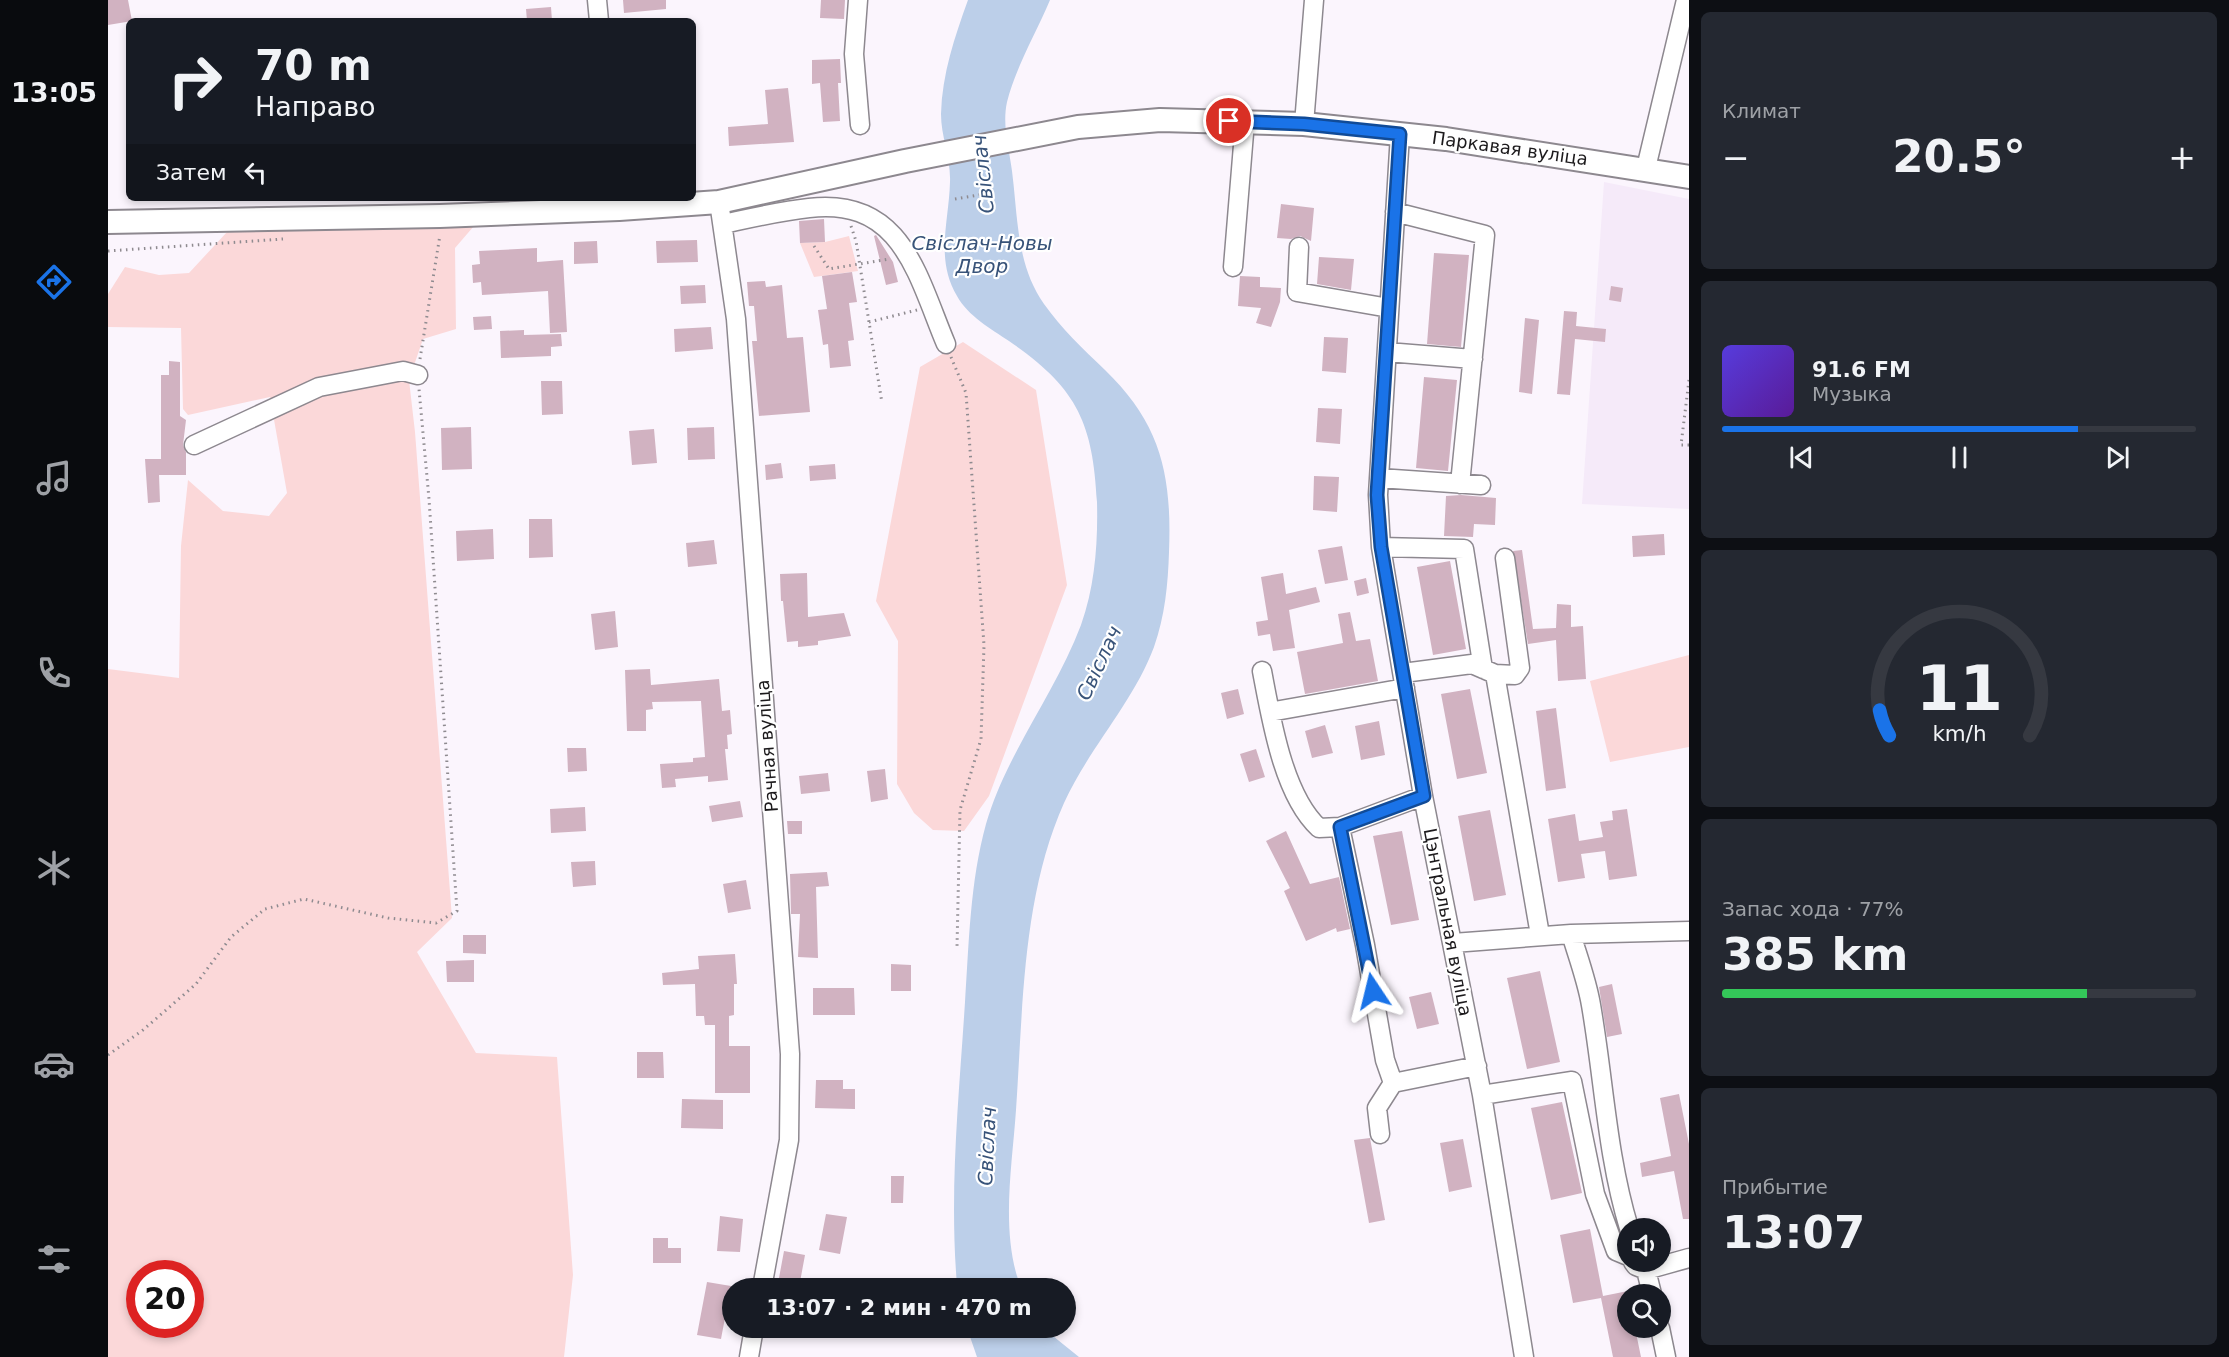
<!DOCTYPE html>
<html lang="ru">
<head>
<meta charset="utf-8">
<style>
  :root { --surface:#171b24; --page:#242831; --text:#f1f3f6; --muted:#9ea1a6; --line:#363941; --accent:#1a73e8 }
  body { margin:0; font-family:"DejaVu Sans",sans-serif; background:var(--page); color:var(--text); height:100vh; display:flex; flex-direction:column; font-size:22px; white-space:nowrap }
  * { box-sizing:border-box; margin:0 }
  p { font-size:20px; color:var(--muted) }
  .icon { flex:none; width:33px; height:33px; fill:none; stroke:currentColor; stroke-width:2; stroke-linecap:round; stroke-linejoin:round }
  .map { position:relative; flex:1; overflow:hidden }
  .panel { display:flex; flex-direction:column; gap:12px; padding:12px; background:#0d0f14; width:540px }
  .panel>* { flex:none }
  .banner { position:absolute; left:18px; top:18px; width:570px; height:183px; border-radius:9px; box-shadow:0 3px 9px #0003; background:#171b24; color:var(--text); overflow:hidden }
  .controls { position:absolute; left:1509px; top:1218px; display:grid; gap:12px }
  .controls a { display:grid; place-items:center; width:54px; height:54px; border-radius:50%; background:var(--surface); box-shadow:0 3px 9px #0003; font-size:30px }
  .speed { position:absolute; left:18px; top:1260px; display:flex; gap:12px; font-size:30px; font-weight:700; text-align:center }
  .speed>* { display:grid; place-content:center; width:78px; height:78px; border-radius:50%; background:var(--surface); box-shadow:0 3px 9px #0003; line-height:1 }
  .speed .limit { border:9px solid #d22; background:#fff; color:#111 }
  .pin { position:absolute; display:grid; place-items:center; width:51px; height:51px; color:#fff; margin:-26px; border:3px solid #fff; border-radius:50%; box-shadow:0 2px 6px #0007 }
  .me { position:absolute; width:66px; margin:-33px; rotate:350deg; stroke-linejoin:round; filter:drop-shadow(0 0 4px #0008) }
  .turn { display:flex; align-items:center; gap:21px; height:126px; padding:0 30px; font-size:27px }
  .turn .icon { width:78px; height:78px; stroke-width:2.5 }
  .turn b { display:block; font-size:42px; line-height:51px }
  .then { display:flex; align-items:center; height:57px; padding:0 30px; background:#0003; gap:12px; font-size:22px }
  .big { font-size:45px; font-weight:800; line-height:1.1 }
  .panel .widget { flex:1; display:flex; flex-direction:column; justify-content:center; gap:9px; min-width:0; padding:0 21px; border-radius:9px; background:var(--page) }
  .panel .dial { align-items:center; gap:0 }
  .dial svg { height:156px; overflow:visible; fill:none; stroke:var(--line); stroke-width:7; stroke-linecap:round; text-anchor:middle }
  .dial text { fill:var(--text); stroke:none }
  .song { display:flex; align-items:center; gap:18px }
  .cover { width:72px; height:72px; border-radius:9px; background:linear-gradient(135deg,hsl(250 70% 55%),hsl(270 70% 35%)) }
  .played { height:6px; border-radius:3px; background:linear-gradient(90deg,var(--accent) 75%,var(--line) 75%) }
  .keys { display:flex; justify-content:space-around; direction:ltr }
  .heat { display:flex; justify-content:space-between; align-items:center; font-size:33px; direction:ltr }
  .charge { height:9px; border-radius:4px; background:linear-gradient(90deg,#34c759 77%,var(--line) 0) }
  .trip { position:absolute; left:614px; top:1278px; width:354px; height:60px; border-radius:30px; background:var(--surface); box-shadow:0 3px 9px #0003; font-weight:800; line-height:60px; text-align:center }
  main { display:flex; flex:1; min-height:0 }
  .tabs { display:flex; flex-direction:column; width:108px; justify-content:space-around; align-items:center; background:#090b0e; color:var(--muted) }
  .tabs .icon { width:42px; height:42px }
  .tabs .on { color:var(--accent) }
  .tabs b { font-size:27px; color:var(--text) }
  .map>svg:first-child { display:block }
  .built { fill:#f5eaf9 }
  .green { fill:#fbd8d9; fill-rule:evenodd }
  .water { fill:#bccfe9 }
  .building { fill:#d1b2c1 }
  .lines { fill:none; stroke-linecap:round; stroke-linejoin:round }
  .minor-casing { stroke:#8d888f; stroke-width:21 }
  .major-casing { stroke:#8d888f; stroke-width:26 }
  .path { stroke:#8f8b90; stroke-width:3; stroke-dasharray:1.5 4.5; stroke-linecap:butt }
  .minor { stroke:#fff; stroke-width:18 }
  .major { stroke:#fff; stroke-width:22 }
  .route-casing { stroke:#114b97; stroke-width:15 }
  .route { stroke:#1a73e8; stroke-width:10 }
  .labels { text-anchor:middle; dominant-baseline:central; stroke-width:4.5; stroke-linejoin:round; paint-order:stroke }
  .street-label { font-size:18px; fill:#1c1a1c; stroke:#fff }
  .water-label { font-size:20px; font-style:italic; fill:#385379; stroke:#fff }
</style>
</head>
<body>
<main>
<nav class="tabs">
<b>13:05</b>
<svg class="icon on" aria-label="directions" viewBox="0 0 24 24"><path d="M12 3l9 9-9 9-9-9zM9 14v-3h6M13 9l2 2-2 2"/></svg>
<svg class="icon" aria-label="music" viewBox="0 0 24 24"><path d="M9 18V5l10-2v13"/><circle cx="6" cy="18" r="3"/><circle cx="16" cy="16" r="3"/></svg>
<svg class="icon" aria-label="phone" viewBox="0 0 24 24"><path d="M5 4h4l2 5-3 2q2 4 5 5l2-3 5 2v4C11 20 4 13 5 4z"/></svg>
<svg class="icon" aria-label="climate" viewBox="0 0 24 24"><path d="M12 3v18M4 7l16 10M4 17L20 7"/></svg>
<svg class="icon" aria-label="car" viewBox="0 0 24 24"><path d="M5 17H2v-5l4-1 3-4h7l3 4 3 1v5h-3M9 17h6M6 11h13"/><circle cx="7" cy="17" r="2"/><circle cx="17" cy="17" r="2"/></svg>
<svg class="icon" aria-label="filters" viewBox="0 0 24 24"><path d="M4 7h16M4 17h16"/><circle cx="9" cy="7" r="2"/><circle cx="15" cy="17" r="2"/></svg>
</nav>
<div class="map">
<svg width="1581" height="1357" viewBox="0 0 1581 1357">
  <rect width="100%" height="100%" fill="#fbf5fd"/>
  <path class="built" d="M1496 182 1581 199V509L1474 504Z"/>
  <path class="green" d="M372 219 347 248 348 329 315 339 301 380 307 432 344 918 309 952 368 1053 449 1057 465 1275 456 1357H0V669L71 678 73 546 80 480 115 511 161 516 179 493 162 397 80 415 75 409 73 328 0 327V294L17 267 51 275 81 273 119 232ZM32 1274H82V1324H32Z
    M741 236 750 271 706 277 692 243 717 242Z
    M855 342 928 390 959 585 881 796 856 831 825 830 806 813 789 784 790 641 768 601 812 367Z
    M1581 655V747L1502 762 1482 681Z"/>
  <path class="water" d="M860 0H942C928 33 908 67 899 102 894 125 901 148 904 171 910 217 908 264 936 304 953 328 975 349 997 370 1053 424 1064 475 1061 552 1060 584 1057 616 1046 647 1025 703 981 748 956 803 914 897 915 1009 908 1110 904 1168 892 1233 913 1288H850L849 1285C841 1190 851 1097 857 1002 861 943 862 882 878 824 899 752 947 694 973 625 987 586 990 543 989 502 985 421 968 387 901 341 883 329 860 316 849 296 827 259 841 222 842 182 843 158 833 137 833 114 834 74 847 36 860 0Z
    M859 1328H935L971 1357H869Z"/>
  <path class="building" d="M0 0H20L24 21 0 25Z
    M515 0H558V9L516 13Z
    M713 0H737L736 19 712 18Z
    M443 7 444 21H419L418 9Z
    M732 59 733 83H730L732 121 715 122 712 83 704 84V60Z
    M680 88 686 142 621 146 620 127 660 124 657 90Z
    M1173 204 1206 208 1203 241 1192 236 1183 239 1169 238Z
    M716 219 717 242 692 243 691 221Z
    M768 235 785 262 790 282 778 285 766 236Z
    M589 240 590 262 549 263 548 241Z
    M489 241 490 263 466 264V242Z
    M429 248V262L455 260 459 332 442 333 440 291 374 295 373 282 365 283 364 265 372 264 371 251Z
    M1326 253 1361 255 1353 347 1319 344Z
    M1211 257 1246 259 1243 290 1209 284Z
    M744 272 749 302 741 303 746 340 740 341 743 366 722 368 720 344 715 345 710 310 719 309 714 276Z
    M1132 276 1152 277V287L1173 288 1172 302 1163 327 1148 323 1153 308 1130 306Z
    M657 281 658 287 674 285 679 338 695 337 702 412 651 416 644 341H649L646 306H641L639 282Z
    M597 285 598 303 573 304 572 286Z
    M1503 286 1515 288 1513 302 1501 300Z
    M1456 311 1469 312 1468 326 1498 329 1497 342 1467 339 1462 395 1449 394Z
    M383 316 384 329 366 330 365 317Z
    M1417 318 1431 320 1424 394 1411 392Z
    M603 327 605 349 567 352 566 329Z
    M416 330V335L453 334 454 346 443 347V356L393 358 392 331Z
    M1216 337 1240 338 1238 373 1214 371Z
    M61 361 72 362V416L78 420 75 445 78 452V475H51L52 502 40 503 37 459H53V375H61Z
    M1316 377 1349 380 1340 471 1308 468Z
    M433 381H454L455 414 434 415Z
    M1210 408 1234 409 1232 444 1208 442Z
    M363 427 364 469 334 470 333 428Z
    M606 427 607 459 580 460 579 428Z
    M546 429 549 463 524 465 521 431Z
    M673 463 675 478 658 480 657 465Z
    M727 464 728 479 702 481 701 466Z
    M1206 476 1231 477 1229 512 1205 510Z
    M1353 495 1388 498 1387 525 1366 524 1365 537 1336 536 1338 496Z
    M421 519H444L445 557 421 558Z
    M385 529 386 559 349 561 348 531Z
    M1556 534 1557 555 1525 557 1524 536Z
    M606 540 609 564 580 567 578 543Z
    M1234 546 1240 580 1217 584 1210 550Z
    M1414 550 1425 629 1448 628 1449 604 1463 605V627L1475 626 1478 679 1450 681 1448 640 1420 644 1405 551Z
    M1342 561 1358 649 1325 655 1309 567Z
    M699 573 700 617 736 613 743 636 710 641V645L690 647V641L679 642 675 601H673L672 574Z
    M1175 573 1178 594 1208 587 1212 602 1181 610 1187 648 1165 651 1162 634 1150 636 1148 622 1160 620 1153 577Z
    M1258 578 1261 593 1249 596 1246 581Z
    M507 611 510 647 487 650 483 614Z
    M1242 612 1248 641 1262 639 1270 681 1197 694 1189 652 1235 643 1230 614Z
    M542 669 543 685 611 679 614 711 622 710 624 734 619 735 620 749H617L620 780 600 782V776L567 779 568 787 554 788 552 764 585 762V758L597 757 593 701 544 702 545 709 538 710V731H519L517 670Z
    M1130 689 1136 714 1119 719 1113 693Z
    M1362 689 1379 773 1349 779 1333 694Z
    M1448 708 1458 788 1438 791 1428 711Z
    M1271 721 1277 755 1253 760 1247 726Z
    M1217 725 1225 753 1204 758 1197 731Z
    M459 748H478L479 771 460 772Z
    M1148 749 1157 777 1141 782 1132 754Z
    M777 769 780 799 763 802 759 771Z
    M720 773 722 791 693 794 691 776Z
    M632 801 635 817 604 822 601 806Z
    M477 807 478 831 443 833 442 809Z
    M1519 809 1529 876 1501 880 1497 851 1473 854 1477 878 1450 882 1440 819 1467 814 1471 841 1495 837 1492 822 1505 820 1504 811Z
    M1382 810 1398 895 1366 901 1350 816Z
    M679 821H694V834H680Z
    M1178 831 1202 884 1231 877 1242 929 1229 932 1228 928 1198 941 1176 891 1182 888 1158 841Z
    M1294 831 1311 920 1283 925 1265 836Z
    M487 861 488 885 465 887 463 862Z
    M719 872 721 886 708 887 710 958 690 957 692 914H683L682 874Z
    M638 880 643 909 620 913 615 884Z
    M355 935H378V954L355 953Z
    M627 954 629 984H626V1015L621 1016V1046H642V1093H607V1025H597L596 1016H588L587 984 555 985 554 973 591 969 590 956Z
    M366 960V982H339L338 961Z
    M783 964 803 965V991H783Z
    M1432 971 1452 1062 1419 1069 1399 978Z
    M1504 984 1514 1034 1499 1037 1491 987Z
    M705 988H746L747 1015H705Z
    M1323 992 1331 1024 1309 1029 1301 997Z
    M529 1052H555L556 1078H529Z
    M708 1080H735V1089H747V1109L707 1108Z
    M1571 1094 1581 1144V1219H1575L1566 1171 1534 1177 1532 1163 1563 1156 1552 1098Z
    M574 1099 615 1100V1129L573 1128Z
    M1454 1102 1474 1193 1443 1200 1423 1108Z
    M1262 1138 1277 1220 1261 1223 1246 1140Z
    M1355 1139 1364 1187 1341 1192 1332 1143Z
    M783 1176H796L795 1203H783Z
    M718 1214 739 1217 732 1254 711 1250Z
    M612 1216 635 1219 632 1252 609 1251Z
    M1482 1229 1495 1296 1520 1291V1328H1527L1533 1357H1505L1493 1298 1465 1303 1452 1235Z
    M545 1238H560V1248H573V1263H545Z
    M676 1251 697 1255 692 1282 671 1278Z
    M599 1282 623 1286 613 1339 589 1335Z"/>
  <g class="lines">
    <defs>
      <path id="minor" d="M489 0 491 21
        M750 0 746 54 752 125
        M1196 124 1206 0
        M1292 134 1270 495 1273 547 1282 601 1315 796 1374 1095 1416 1357
        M1538 168 1578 0
        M611 202 628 319 682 1054 681 1140 654 1288
        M1287 212 1377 235 1352 484
        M615 224C643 218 672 211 701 208 794 197 809 275 838 344
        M1191 247 1189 292 1281 308
        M1125 267 1137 121
        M1279 352 1365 359
        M86 445 211 387 295 371 310 375
        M1271 478 1373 485
        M1273 547 1356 549 1375 669
        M1154 671C1163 718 1175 795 1211 828L1232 827 1315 796
        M1295 673 1364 664 1387 674 1407 675 1412 668 1397 558
        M1387 674 1432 935
        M1162 712 1297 688
        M1232 827 1257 945 1277 1060 1285 1083
        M1463 934C1470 957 1479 981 1483 1005 1496 1080 1499 1156 1521 1228
        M1345 943 1463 934 1581 931
        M1374 1095 1464 1081 1487 1194 1508 1251 1520 1256
        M1272 1134 1269 1108 1285 1083 1369 1066
        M1525 1262 1528 1266 1538 1270 1581 1258
        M1538 1270 1544 1294
        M1552 1328 1558 1357
        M641 1357 646 1328"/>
      <path id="major" d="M0 222 332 216 511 209 611 202 797 161 970 127 1052 120 1196 124 1338 139 1581 177"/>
    </defs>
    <use href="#minor" class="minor-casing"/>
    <use href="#major" class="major-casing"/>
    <path class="path" d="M847 199 876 194
      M743 226 748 241 774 403
      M706 246 721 269 781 259
      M0 251 175 239
      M761 322 809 310
      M843 357 858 393 876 645 873 739 852 810 849 947
      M312 359 332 235
      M1581 380 1573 445H1581
      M0 1055 35 1030 88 984 123 937 157 909 196 899 280 918 328 923 349 911 321 499 311 389"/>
    <use href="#minor" class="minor"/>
    <use href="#major" class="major"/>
  </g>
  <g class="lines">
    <defs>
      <path id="route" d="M1121 121 1196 124 1292 134 1269 495 1273 547 1316 796 1232 827 1265 991"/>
    </defs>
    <use href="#route" class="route-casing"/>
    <use href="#route" class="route"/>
  </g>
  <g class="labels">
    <g class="street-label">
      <text transform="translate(1402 148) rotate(8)">Паркавая вуліца</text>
      <text transform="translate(659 746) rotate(-94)">Рачная вуліца</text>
      <text transform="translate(1340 922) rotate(79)">Цэнтральная вуліца</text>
    </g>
    <g class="water-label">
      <text transform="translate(875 174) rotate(-96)">Свіслач</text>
      <text x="874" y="243">Свіслач-Новы<tspan x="874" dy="23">Двор</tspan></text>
      <text transform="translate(991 663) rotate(-65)">Свіслач</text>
      <text transform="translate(879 1146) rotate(-87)">Свіслач</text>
    </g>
  </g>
</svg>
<div class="controls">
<a><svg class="icon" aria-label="sound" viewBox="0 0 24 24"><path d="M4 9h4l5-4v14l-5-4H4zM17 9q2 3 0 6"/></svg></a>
<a><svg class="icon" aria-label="search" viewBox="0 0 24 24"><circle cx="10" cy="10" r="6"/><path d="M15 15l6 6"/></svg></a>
</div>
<div class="speed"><div class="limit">20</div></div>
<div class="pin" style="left:1121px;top:121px;background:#d93025"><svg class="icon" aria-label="arrive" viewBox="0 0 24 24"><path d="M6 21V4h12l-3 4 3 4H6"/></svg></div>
<svg class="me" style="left:1265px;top:991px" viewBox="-20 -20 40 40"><path d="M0-17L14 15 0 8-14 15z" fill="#1a73e8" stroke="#fff" stroke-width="4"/></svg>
<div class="trip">13:07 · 2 мин · 470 m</div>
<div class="banner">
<div class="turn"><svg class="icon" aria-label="right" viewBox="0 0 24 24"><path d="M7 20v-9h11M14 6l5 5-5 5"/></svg><div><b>70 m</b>Направо</div></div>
<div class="then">Затем<svg class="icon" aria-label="left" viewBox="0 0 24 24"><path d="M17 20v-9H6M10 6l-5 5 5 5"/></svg></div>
</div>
</div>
<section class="panel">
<div class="widget"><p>Климат</p>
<div class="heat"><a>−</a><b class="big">20.5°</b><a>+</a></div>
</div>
<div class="widget">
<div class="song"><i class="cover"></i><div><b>91.6 FM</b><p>Музыка</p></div></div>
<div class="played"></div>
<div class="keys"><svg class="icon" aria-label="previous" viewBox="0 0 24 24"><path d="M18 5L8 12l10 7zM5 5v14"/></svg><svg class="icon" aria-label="pause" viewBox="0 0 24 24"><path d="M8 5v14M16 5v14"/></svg><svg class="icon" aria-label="next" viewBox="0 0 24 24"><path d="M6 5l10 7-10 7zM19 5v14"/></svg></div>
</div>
<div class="widget dial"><svg viewBox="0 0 100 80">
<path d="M14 69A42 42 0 1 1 86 69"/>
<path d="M14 69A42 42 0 0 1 9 56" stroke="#1a73e8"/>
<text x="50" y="56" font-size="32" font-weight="700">11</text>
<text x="50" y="72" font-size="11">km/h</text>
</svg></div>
<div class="widget"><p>Запас хода · 77%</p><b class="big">385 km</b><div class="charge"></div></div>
<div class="widget"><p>Прибытие</p><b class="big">13:07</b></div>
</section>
</main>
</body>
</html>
